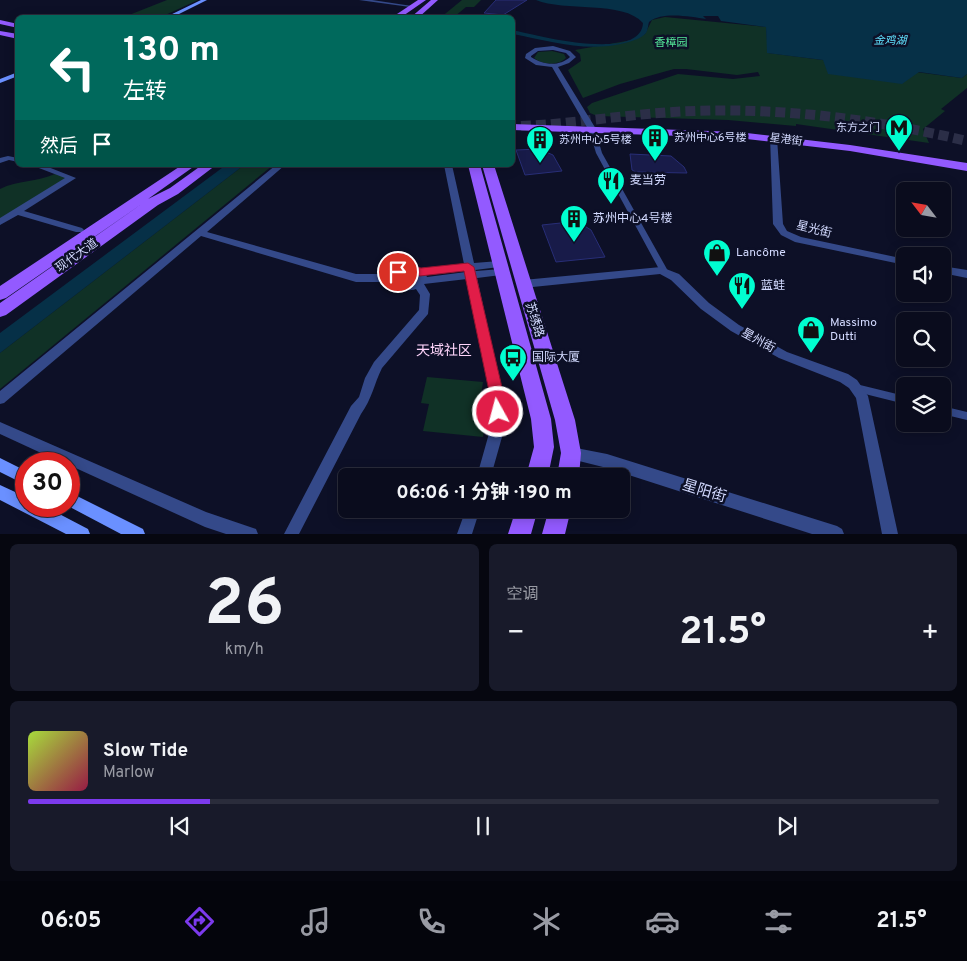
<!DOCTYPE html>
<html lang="zh">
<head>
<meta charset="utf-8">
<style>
  :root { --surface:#0a0c1d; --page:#181a2a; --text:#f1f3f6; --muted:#999ba4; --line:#2a2c3b; --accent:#7c3aed }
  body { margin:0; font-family:Overpass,"Noto Sans SC",sans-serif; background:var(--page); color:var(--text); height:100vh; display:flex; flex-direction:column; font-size:19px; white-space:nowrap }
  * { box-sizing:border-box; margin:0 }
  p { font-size:16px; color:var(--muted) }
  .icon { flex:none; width:28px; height:28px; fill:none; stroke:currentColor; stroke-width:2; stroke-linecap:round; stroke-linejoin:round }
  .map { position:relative; height:534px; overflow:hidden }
  .drawer { display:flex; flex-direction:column; gap:10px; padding:10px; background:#060710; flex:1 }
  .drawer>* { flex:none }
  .guide { position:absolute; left:15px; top:15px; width:500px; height:152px; border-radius:8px; box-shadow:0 2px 12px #0003,0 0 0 1px var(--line); background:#00695c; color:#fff; overflow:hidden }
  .needle { width:32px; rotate:301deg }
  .buttons { position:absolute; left:896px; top:182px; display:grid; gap:10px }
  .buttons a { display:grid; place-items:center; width:55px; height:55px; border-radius:8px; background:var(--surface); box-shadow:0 2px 12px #0003,0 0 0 1px var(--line); font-size:25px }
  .speed { position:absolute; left:15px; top:452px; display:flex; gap:10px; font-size:25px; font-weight:700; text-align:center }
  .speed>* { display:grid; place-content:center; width:65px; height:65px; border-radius:50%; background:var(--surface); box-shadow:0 2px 12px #0003,0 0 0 1px var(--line); line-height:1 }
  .speed .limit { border:8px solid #d22; background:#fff; color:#111 }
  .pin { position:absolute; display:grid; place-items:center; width:42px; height:42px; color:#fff; margin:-21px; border:2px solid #fff; border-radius:50%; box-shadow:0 1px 5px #0007 }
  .me { position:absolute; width:55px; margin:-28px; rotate:353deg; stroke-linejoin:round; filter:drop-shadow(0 0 4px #0008) }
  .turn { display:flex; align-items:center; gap:18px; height:105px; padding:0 25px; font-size:22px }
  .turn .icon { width:65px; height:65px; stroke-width:2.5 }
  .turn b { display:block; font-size:35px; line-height:42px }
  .then { display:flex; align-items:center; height:48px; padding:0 25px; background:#0003; gap:10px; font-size:19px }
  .big { font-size:38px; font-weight:700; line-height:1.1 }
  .drawer .widget { flex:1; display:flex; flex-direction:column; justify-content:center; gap:8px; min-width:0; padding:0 18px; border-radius:8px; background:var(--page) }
  .drawer .dial { align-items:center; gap:0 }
  .dial b { font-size:65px; line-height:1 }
  .song { display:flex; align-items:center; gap:15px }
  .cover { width:60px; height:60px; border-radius:8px; background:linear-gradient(135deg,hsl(80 70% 55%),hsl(340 70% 35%)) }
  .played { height:5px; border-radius:2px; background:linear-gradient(90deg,var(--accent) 20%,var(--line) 20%) }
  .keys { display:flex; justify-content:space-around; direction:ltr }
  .heat { display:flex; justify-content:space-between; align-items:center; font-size:28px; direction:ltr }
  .drawer .tiles { flex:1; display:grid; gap:10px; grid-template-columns:1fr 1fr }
  .widget:last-child { grid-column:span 2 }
  .trip { position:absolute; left:338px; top:468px; width:292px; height:50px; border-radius:8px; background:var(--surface); box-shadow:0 2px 12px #0003,0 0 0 1px var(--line); font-weight:700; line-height:50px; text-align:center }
  .menu { display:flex; height:80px; justify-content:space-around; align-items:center; background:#04050c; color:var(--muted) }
  .menu .icon { width:35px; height:35px }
  .menu .on { color:var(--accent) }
  .menu b { font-size:22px; color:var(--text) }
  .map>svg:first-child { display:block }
  .green { fill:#103126 }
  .water { fill:#063047 }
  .building { fill:#181b49; stroke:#282e77 }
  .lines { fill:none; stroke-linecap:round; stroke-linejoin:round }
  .primary-tunnel { stroke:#2b2e47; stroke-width:10; stroke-dasharray:10 5; stroke-linecap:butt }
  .pedestrian { fill:#344989; fill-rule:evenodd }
  .minor { fill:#344989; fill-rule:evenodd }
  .tertiary { fill:#344989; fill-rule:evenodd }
  .secondary { fill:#6a90ff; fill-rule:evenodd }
  .primary { fill:#935aff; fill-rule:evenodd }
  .route { fill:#e11d48; stroke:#92132f }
  .labels { text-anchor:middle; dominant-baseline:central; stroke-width:5; stroke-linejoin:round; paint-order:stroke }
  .far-water-label { font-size:11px; font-style:italic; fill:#61e2ff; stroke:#0d1027 }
  .far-park-label { font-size:11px; fill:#55e99a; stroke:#0d1027 }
  .far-poi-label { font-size:11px; fill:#d3daff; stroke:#0d1027; text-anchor:start }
  .far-street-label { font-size:11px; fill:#d3daff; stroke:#0d1027 }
  .poi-label { font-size:12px; fill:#d3daff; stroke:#0d1027; text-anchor:start }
  .street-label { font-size:12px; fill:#d3daff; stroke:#0d1027 }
  .neighbourhood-label { font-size:14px; fill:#ffd5fb; stroke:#0d1027 }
  .near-street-label { font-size:15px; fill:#d3daff; stroke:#0d1027 }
</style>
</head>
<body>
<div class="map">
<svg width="967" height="534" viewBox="0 0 967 534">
  <rect width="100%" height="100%" fill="#0d1027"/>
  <path class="green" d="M167 0H198L161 17H124Z
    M462 0H481L474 7H466L454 17 440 18Z
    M665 17 766 27 768 53 962 78 967 74V88L941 109 945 111 923 129 929 143 796 124V126L728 120 597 116 590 113 587 107 592 103 678 74 733 79 760 76 758 72 737 75 686 69H674L620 84 583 98 568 70 581 61 580 54 575 50 632 40 645 34 652 20Z
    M552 51 564 54 566 58C558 66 543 65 534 58L538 52Z
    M244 165H273L0 389V353Z
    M55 174 64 176 67 179 0 219V189C18 180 37 182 55 174Z
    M427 377 483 382 479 409 487 411 483 437 423 431 429 404 421 403Z"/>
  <path class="water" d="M536 0H967V74L962 78 919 72 902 84 828 74 823 60 767 53 766 27 721 21 718 16H703L706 19C691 17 663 11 649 22 648 25 648 30 646 33 641 39 632 41 625 43 586 53 550 41 513 34V30C534 35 641 63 643 23 623 0 564 12 536 0Z
    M226 165H244L0 353V333Z"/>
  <path class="building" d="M496 0H527L503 15 484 13Z
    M539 149 553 155 562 171 525 175 516 150Z
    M630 154 671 156 684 167 687 173 636 172 632 170Z
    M570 222 583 225 591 230 605 257 556 262 542 225Z"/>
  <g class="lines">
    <path class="primary-tunnel" d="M521 126C572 124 622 115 673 112 772 106 870 118 967 141"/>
    <path class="pedestrian" d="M592 127 595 129 602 153 668 271 667 273H661L660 271 596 153 589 129Z
      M856 384 905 396V404L853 391 851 388 853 385Z
      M942 406 967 412V420L942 414Z"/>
    <path class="minor" d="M359 0H372L412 6 410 7Z
      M8 156 18 158V162L9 160 0 163V158Z
      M31 165H43L76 178 24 211 82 228 84 230 82 232H76L18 215 0 225V218L65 178Z
      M276 165H285L207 232 356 274H391L406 266H414L421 268 464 264 444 165H452L474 263 499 261 504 264 499 267 475 270 476 271 501 269 506 272 501 275 477 278 503 396 502 437 491 476H477L488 437 491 396 467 279 424 284 430 294 428 314 382 368C374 384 372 399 361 414L299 534H284L351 406 359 397 365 378 374 362 419 310 420 295 416 289C406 292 402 290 392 286L391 282H356L201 236 4 403 0 404V391ZM465 271 466 272 427 277 426 275ZM408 272 416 274 417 278 414 282 407 284 401 281V277Z
      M0 422 206 512 256 529 258 534H226L205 527 69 465V464H65L0 434Z
      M466 509H480L472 534H457Z"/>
    <path class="tertiary" d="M553 46 570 51 576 57 569 63 558 67 596 129 595 131 588 129 552 67 536 65 525 58 526 54 535 48ZM553 50 566 53 570 57C559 67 543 65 531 57V56L538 51Z
      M770 136H773L777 138 783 224 787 231 801 237 905 259V265L795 242 781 235 773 224Z
      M942 266 967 270V278L942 273Z
      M661 267 679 274 709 303 739 325 787 352 848 374 857 380 868 396 898 534H882L856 398 849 388 840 382 779 358 731 331 701 309 671 280 660 274 523 288 518 284 523 280Z
      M571 447 607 454 837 526 842 529 844 534H812L607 468 571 459 566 458 564 453 566 448Z"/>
    <path class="secondary" d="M201 0H207L171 18H164Z
      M18 72V76L0 83V79Z
      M0 458 26 471V485L0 472Z
      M0 485 26 497V506H44L88 529 90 534H66L0 500Z
      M69 492 143 529 145 534H121L68 506Z"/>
    <path class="primary" d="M418 0H426L400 18H391Z
      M431 0H438L418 18H410Z
      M0 20 18 24V28L0 24Z
      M0 31 18 34V39L0 35Z
      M512 124 738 132 850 145 967 163V171L850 151 738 138 512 130Z
      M182 165H196L148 199 170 188 202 165H216L178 194 158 205 6 315 0 317V303L146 201 6 298 0 300V286Z
      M468 165H480L551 419 554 447 548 476H526L534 447 531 419Z
      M482 165H494L575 420 581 453 579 476H557L561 453 555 420Z
      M516 509H538L531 534H508Z
      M549 509H571L565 534H542Z"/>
  </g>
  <path class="route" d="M468 263 474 267 504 396 505 412 503 417 498 419 493 417 490 396 464 271 420 276 410 273 398 276 392 272 394 270 410 265 421 268Z"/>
  <defs>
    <symbol id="metro-pin" viewBox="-11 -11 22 30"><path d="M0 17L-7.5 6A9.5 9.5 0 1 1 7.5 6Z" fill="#00fed0" stroke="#0d1027"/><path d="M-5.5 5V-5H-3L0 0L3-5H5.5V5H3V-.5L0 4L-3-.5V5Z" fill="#111"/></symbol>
    <symbol id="building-pin" viewBox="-11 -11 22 30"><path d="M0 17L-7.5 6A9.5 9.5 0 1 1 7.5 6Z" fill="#00fed0" stroke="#0d1027"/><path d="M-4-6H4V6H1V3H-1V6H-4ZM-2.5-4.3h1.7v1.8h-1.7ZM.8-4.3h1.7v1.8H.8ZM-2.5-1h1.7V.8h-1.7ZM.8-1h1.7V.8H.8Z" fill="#111"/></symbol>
    <symbol id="restaurant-pin" viewBox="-11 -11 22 30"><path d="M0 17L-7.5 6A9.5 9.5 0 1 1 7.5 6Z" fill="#00fed0" stroke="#0d1027"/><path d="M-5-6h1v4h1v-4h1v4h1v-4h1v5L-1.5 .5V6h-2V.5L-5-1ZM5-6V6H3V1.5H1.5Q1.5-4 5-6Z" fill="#111"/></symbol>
    <symbol id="shop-pin" viewBox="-11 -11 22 30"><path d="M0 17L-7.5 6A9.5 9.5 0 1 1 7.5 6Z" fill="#00fed0" stroke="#0d1027"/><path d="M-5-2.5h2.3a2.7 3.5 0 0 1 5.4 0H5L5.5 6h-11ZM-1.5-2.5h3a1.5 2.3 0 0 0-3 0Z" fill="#111"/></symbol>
    <symbol id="bus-pin" viewBox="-11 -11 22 30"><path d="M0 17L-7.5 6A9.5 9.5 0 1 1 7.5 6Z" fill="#00fed0" stroke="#0d1027"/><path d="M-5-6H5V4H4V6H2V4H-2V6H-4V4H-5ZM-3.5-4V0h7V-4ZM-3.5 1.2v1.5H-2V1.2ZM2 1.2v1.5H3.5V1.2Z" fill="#111"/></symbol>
  </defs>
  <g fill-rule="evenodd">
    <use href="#metro-pin" x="883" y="112" width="32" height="43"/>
    <use href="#building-pin" x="639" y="122" width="32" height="43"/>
    <use href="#building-pin" x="524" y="124" width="32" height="43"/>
    <use href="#restaurant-pin" x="595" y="165" width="32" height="43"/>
    <use href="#building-pin" x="558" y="203" width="32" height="43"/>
    <use href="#shop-pin" x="701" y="237" width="32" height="43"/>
    <use href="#restaurant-pin" x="726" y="270" width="32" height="43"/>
    <use href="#shop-pin" x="795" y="314" width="32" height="43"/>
    <use href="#bus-pin" x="497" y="342" width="32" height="43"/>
  </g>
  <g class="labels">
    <g class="far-water-label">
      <text x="890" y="41">金鸡湖</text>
    </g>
    <g class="far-park-label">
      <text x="671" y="43">香樟园</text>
    </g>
    <g class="far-poi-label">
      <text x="880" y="128" text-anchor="end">东方之门</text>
      <text x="674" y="138">苏州中心6号楼</text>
      <text x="559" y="140">苏州中心5号楼</text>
    </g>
    <g class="far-street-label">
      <text transform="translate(786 140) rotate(7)">星港街</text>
    </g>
    <g class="poi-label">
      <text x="630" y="181">麦当劳</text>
      <text x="593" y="219">苏州中心4号楼</text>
      <text x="736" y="253">Lancôme</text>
      <text x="761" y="286">蓝蛙</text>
      <text x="830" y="323">Massimo<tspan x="830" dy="14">Dutti</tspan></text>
      <text x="532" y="358">国际大厦</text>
    </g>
    <g class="street-label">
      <text transform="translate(814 230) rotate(14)">星光街</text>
      <text transform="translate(77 256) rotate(-35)">现代大道</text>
      <text transform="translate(534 320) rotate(73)">苏绣路</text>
      <text transform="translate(758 341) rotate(29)">星州街</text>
    </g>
    <g class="neighbourhood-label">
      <text x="444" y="351">天域社区</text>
    </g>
    <g class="near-street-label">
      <text transform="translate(704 492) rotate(17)">星阳街</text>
    </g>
  </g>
</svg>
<div class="buttons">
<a><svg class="needle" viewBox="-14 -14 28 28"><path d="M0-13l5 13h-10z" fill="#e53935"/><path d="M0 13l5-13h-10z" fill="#999ba4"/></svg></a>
<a><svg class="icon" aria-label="sound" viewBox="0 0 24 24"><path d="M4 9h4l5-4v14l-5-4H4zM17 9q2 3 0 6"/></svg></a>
<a><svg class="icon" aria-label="search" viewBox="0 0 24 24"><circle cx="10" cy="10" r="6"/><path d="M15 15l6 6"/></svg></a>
<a><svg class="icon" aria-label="layers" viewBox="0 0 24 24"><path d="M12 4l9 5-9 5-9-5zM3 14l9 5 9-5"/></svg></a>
</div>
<div class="speed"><div class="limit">30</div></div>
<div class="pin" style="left:398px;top:272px;background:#d93025"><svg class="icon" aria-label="arrive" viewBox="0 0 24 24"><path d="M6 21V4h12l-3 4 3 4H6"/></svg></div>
<svg class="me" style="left:498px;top:412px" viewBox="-20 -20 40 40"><circle r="17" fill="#e11d48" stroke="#fff" stroke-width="3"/><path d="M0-11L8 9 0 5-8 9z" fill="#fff"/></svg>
<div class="trip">06:06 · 1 分钟 · 190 m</div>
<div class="guide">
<div class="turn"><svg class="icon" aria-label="left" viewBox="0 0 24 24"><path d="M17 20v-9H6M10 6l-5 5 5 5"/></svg><div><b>130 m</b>左转</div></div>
<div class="then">然后<svg class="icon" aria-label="arrive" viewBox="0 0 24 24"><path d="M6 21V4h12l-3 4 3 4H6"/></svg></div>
</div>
</div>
<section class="drawer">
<div class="tiles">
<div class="widget dial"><b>26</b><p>km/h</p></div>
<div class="widget"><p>空调</p>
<div class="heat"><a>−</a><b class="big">21.5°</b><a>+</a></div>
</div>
<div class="widget">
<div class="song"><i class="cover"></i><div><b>Slow Tide</b><p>Marlow</p></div></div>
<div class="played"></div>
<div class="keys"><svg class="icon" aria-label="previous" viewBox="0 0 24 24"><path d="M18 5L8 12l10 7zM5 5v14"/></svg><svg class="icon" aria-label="pause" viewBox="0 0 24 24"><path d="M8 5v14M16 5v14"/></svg><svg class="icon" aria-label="next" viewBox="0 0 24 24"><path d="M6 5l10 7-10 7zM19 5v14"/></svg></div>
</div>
</div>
</section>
<nav class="menu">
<b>06:05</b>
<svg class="icon on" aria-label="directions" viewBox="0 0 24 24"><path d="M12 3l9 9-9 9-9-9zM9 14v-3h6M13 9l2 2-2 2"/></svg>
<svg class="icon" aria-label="music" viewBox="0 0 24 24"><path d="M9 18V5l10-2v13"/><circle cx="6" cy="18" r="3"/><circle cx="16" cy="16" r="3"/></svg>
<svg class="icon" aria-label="phone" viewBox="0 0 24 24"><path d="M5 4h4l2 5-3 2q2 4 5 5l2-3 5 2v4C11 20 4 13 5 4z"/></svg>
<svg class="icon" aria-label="climate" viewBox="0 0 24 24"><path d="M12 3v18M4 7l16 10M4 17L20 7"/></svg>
<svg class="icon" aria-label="car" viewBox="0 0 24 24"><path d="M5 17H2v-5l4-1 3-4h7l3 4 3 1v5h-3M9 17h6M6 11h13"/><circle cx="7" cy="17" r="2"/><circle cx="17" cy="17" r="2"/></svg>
<svg class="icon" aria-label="filters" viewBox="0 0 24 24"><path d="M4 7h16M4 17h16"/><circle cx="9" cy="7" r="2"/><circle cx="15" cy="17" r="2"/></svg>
<b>21.5°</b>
</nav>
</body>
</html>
